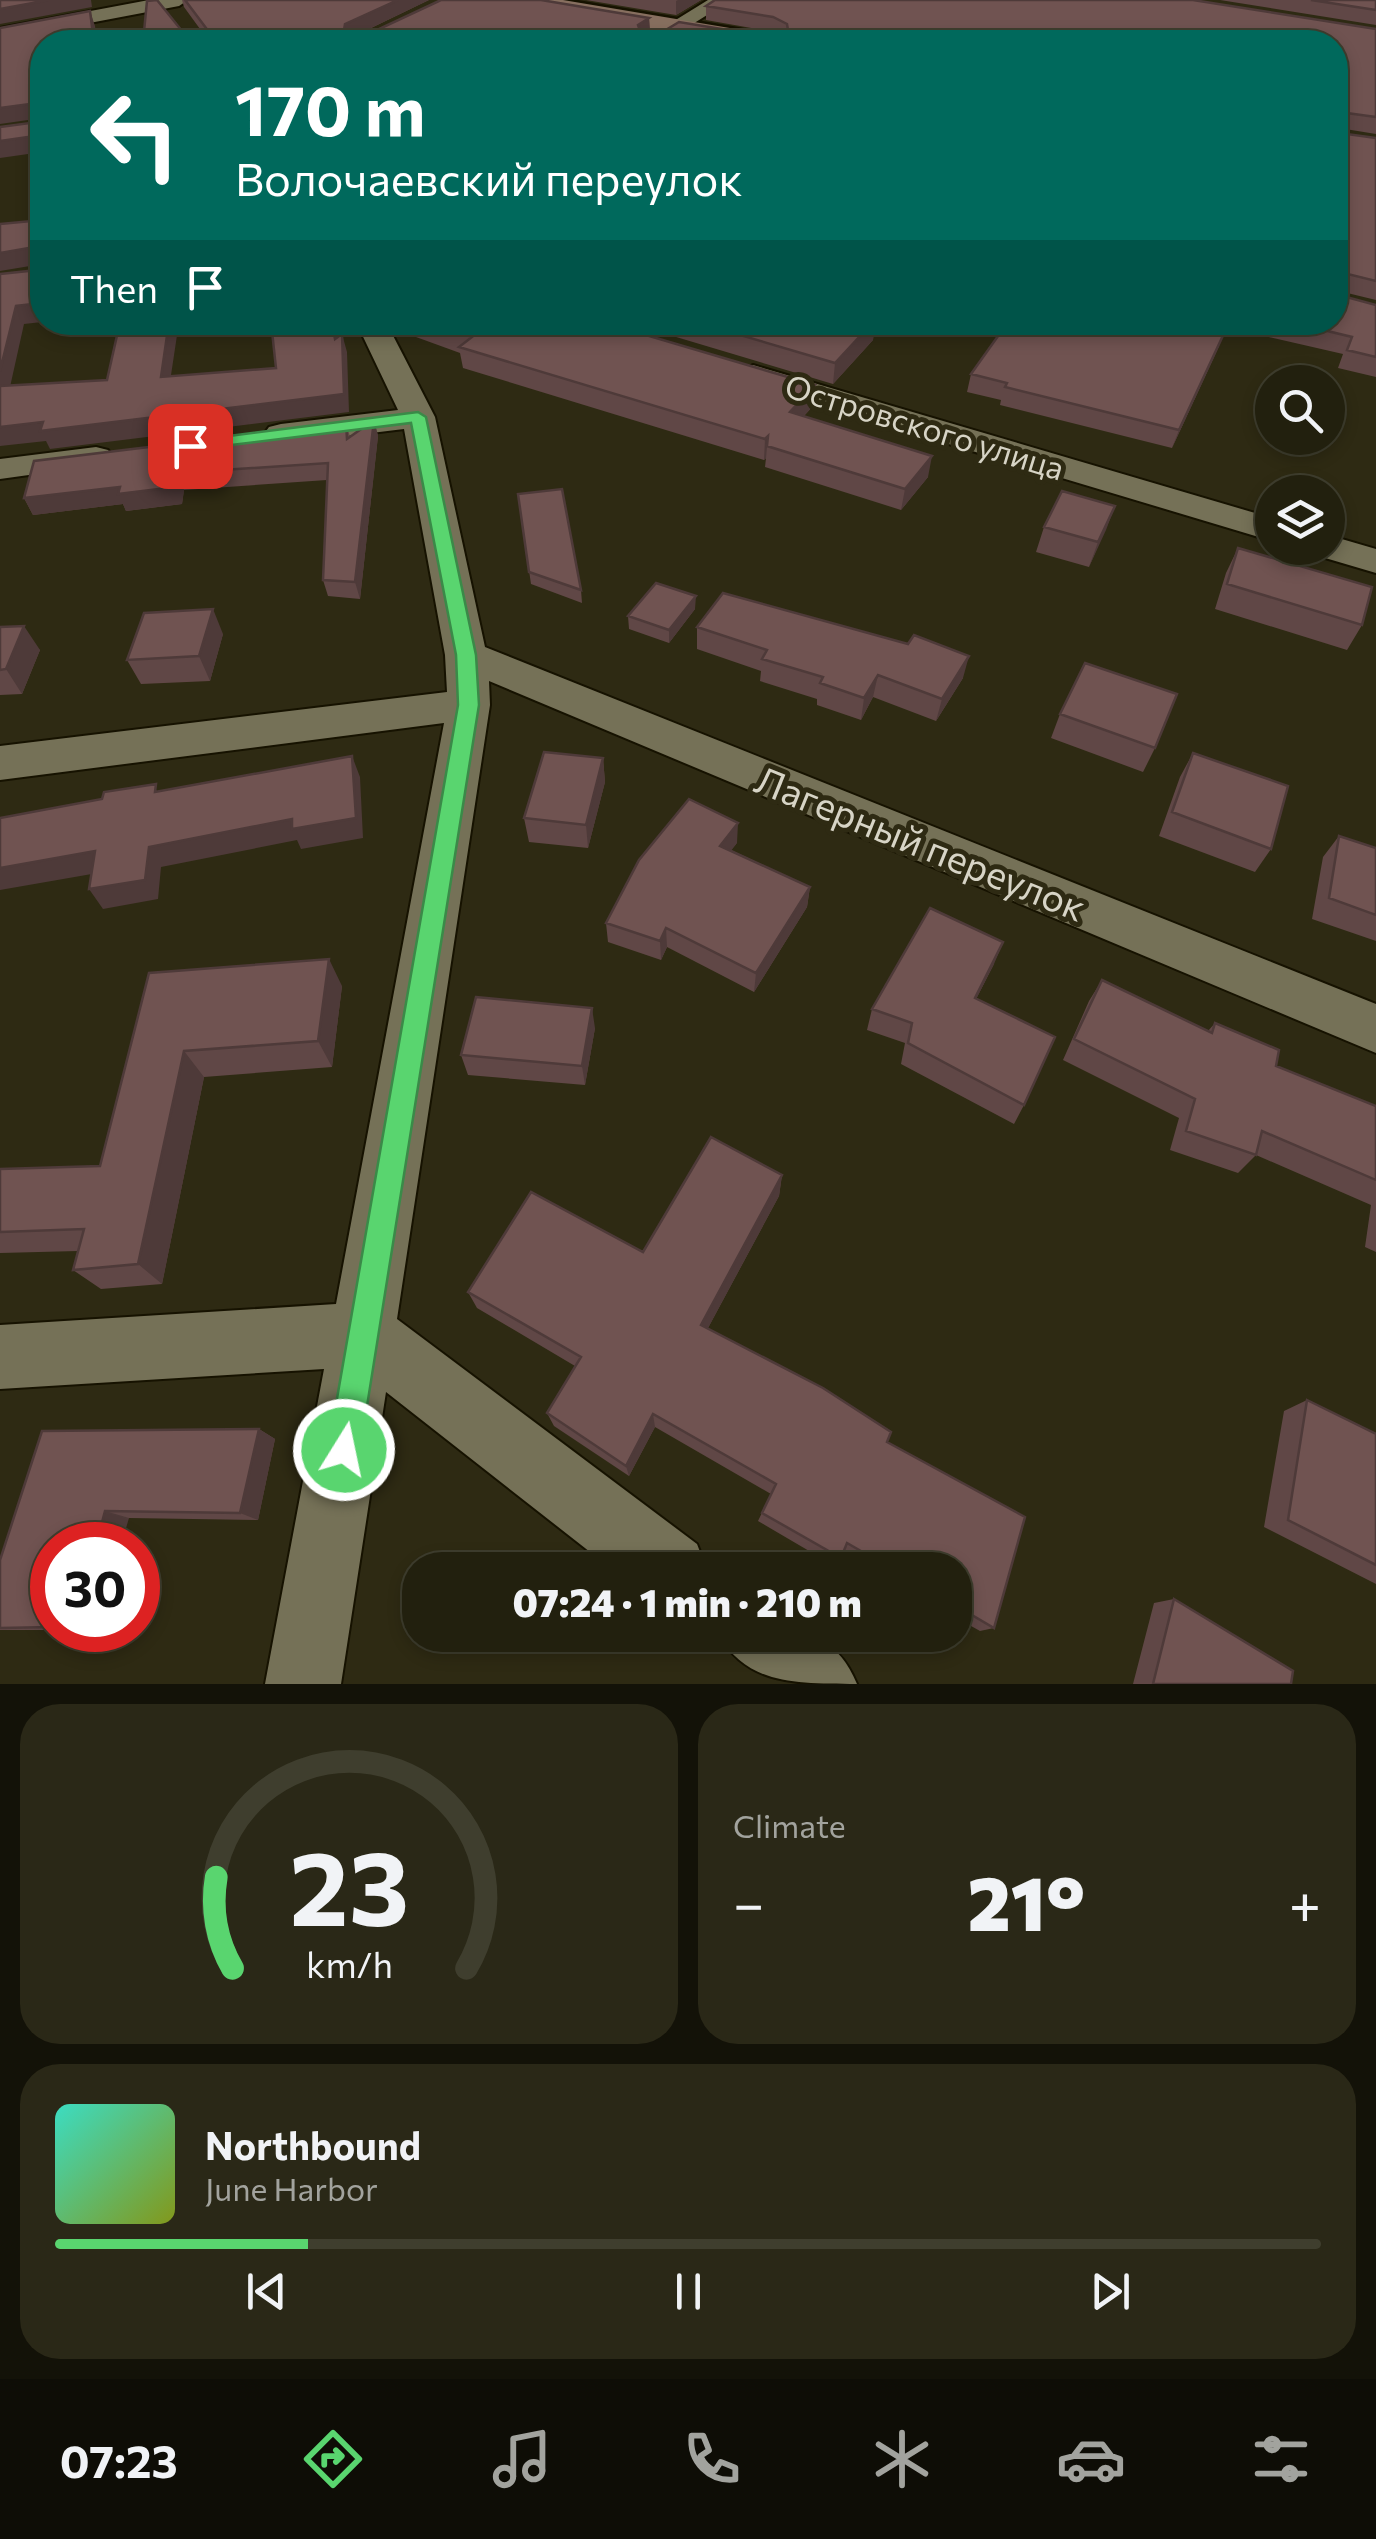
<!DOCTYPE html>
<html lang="en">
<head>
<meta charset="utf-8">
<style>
  :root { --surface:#22200e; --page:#2a2817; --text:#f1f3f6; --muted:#a2a39e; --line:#3f3e2e; --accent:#59d56f }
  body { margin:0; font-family:Commissioner,sans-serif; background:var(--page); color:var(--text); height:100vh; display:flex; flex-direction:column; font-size:38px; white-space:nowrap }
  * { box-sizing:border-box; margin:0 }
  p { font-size:32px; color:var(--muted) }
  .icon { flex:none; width:55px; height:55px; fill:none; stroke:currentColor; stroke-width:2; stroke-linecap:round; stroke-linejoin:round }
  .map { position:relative; height:1684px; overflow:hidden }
  .details { display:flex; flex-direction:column; gap:20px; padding:20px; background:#131208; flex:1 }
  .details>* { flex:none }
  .hud { position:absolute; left:30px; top:30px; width:1318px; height:305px; border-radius:40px; box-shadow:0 5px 15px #0003,0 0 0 2px var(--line); background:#00695c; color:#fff; overflow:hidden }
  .buttons { position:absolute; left:1255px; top:365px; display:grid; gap:20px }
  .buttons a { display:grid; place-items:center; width:90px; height:90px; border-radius:50%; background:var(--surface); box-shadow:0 5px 15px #0003,0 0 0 2px var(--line); font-size:50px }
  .speed { position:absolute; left:30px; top:1522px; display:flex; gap:20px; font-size:50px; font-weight:700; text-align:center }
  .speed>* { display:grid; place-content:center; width:130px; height:130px; border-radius:50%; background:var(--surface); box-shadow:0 5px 15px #0003,0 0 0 2px var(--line); line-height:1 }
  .speed .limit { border:15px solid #d22; background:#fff; color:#111 }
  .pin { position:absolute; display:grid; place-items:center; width:85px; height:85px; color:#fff; margin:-42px; border-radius:20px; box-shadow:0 5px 15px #0006 }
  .me { position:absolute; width:110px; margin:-55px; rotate:10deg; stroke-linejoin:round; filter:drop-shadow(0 0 8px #0008) }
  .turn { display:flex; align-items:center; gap:35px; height:210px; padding:0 40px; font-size:45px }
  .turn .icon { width:130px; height:130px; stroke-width:2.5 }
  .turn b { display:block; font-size:70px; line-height:85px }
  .then { display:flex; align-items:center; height:95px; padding:0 40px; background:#0003; gap:20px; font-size:38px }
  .big { font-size:75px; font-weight:800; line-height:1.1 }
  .details .widget { flex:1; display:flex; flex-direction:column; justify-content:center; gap:15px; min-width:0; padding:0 35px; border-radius:40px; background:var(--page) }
  .details .dial { align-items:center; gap:0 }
  .dial svg { height:260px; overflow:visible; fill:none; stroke:var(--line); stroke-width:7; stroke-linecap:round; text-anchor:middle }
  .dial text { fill:var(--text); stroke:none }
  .song { display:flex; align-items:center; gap:30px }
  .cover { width:120px; height:120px; border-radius:15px; background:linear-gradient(135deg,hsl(170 70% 55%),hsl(70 70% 35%)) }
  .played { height:10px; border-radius:5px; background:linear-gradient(90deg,var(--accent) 20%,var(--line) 20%) }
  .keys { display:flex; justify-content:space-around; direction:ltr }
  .heat { display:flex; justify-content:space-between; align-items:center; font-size:55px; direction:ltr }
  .details .tiles { flex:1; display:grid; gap:20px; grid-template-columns:1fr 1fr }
  .widget:last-child { grid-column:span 2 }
  .trip { position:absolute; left:402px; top:1552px; width:570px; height:100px; border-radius:40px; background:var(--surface); box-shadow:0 5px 15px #0003,0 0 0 2px var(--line); font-weight:800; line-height:100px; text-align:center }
  .tabs { display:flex; height:160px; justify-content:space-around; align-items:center; background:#0e0d06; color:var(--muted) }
  .tabs .icon { width:70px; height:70px }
  .tabs .current { color:var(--accent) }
  .tabs b { font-size:45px; color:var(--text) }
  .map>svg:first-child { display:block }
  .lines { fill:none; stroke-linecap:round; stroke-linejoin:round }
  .street-casing { stroke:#161200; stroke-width:4 }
  .secondary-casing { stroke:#161200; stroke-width:5 }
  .street { fill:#757157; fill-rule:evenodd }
  .secondary { fill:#876f5f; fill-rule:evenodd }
  .wall { fill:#604746 }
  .shaded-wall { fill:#4e3a39 }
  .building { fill:#705351; stroke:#4e3a39; stroke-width:2.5 }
  .route { fill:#59d56f; stroke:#3a8a48; stroke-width:2.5 }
  .labels { text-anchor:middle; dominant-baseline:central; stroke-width:10; stroke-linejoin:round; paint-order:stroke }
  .far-street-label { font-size:32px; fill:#d7d4c6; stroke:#2e2a13 }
  .street-label { font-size:38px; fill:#d7d4c6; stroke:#2e2a13 }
</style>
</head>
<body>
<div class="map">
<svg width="1376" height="1684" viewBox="0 0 1376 1684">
  <rect width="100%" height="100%" fill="#2e2a13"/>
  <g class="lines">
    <defs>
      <path id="street" d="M149 0H188L179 6 0 40V28Z
        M708 0H731L664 42H640Z
        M356 322H386L435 417 485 647 1376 1004V1053L489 681 490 705 397 1319 697 1544 707 1570H613L386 1392 341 1684H265L324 1369 0 1389V1325L336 1304 444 723 0 780V746L447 692 445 655 404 429 281 444 269 441 264 434 269 427 281 424 398 410Z
        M753 365 1272 518V541L742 382 737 375Z
        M96 447 108 450 113 457 108 464 0 479V459Z
        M1328 535 1376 549V573L1315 555 1310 548H1328Z
        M719 1635C781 1635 829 1617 857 1684 794 1684 747 1684 719 1635Z"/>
      <path id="secondary" d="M513 0H563L772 35 784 42H734L524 7Z"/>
    </defs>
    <use href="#street" class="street-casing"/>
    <use href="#secondary" class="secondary-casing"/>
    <use href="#street" class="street"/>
    <use href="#secondary" class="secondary"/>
  </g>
  <path class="wall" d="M182 0H429L365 31H375L649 18 650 31H768L706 20V6L1376 30V134L1339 128V133L1376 139V300L1339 291V295L1376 305V377L1338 368 1343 354 1247 332 1251 322H1335V42L182 31 200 29 184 7Z
    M586 0H701L676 15Z
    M1220 0H1376V25Z
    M390 322H603L815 385 813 406 804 416 928 477 901 510 765 467 766 458 764 460 463 368 460 353 394 329Z
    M626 322H875L873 340 833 384Z
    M1219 346 1172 448 1000 405 1001 400 967 392 971 374Z
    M374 420 378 436 360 599 328 596 323 580 327 480 184 490 182 504 126 511 123 504 33 515 24 498 346 423 350 437Z
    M518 494 581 590 582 603 531 584Z
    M1115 506 1089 567 1036 552 1044 527Z
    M1238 548 1362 625 1347 650 1215 609 1226 573Z
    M695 609 669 643 629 629 628 616Z
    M0 627 40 650 22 694 0 695Z
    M697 627 963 678 936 721 873 697 861 720 817 705V699L760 681 761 671 697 649Z
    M223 634 210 681 141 684 127 660Z
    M1060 714 1155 748 1143 772 1051 738Z
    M1193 753 1271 849 1255 872 1159 836 1180 777Z
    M603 758 605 782 588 848 529 842 524 818Z
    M1339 836 1376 848V941L1312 919 1323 857Z
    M737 843 731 850 810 887 807 907 754 992 667 947 661 960 608 942 606 923Z
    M994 964 976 999 1024 1105 1014 1124 901 1064 905 1043 867 1030 872 1009Z
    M149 973 342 986 332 1067 204 1077 162 1284 101 1289 73 1270 78 1251 0 1253V1169L100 1166Z
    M1102 980 1208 1031 1215 1023 1276 1066 1376 1124V1252L1365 1247 1371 1205 1256 1155 1238 1173 1170 1150 1179 1118 1063 1060 1089 1001Z
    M595 1028 585 1085 468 1075 461 1055Z
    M782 1175 779 1196 708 1328 887 1442 994 1628 980 1631 955 1617V1570H874L843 1552 841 1558 833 1565 758 1521 771 1494 655 1427 629 1476 554 1426 547 1413 575 1366 477 1308 468 1292 643 1252Z
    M1307 1400 1376 1434V1584L1264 1527 1284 1411Z
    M259 1429 275 1439 258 1520 129 1518 52 1545V1630H87H0V1560Z
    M1174 1599 1291 1684H1133L1154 1603Z"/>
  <path class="shaded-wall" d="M49 0H91L92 7 0 24V9Z
    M398 0H429L348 39 344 30 345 24Z
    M678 0H701L676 15V1Z
    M90 11 95 26 97 42H94Z
    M649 18 650 32 638 39V25Z
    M38 103 42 118 0 124V108Z
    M42 135V152L0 158V141Z
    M34 247 42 264 0 271V253Z
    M42 303V322L24 324 6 405 0 394V371L16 306Z
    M169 322H179L168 395 161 377Z
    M873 322H875L873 340 833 384 835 363Z
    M1226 329 1219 346 1172 448 1179 430Z
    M342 334 347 352 349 412 50 449 46 441 0 446V427L344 394Z
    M815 385 813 406 788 433 790 412Z
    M374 420 378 436 360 599 355 582Z
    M768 436 766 458 764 460 765 439Z
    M932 456 928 477 901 510 905 489Z
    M177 473 184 490 182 504 126 511 123 504 33 515 24 498Z
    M1115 506 1106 530 1089 567 1098 542Z
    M696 596 695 609 669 643V630Z
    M213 609 223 634 210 681 199 656Z
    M24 626 40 650 22 694 6 669Z
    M969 656 963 678 936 721 942 699Z
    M878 675 873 697 861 720 864 698Z
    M352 756 360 777 363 838 301 849 297 840 161 867 158 899 103 909 89 889 149 847Z
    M603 758 605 782 588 848 586 825Z
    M738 823 737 843 720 865V846Z
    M95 851 109 871 0 890V868Z
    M810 887 807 907 754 992 756 973Z
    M666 928 667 947 661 960 660 941Z
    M1003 942 994 964 966 1019 975 998Z
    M329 959 342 986 332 1067 318 1041Z
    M592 1008 595 1028 585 1085 582 1066Z
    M184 1051 204 1077 162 1284 138 1264Z
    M782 1175 779 1196 701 1341V1325Z
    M653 1414 655 1427 629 1476 626 1466Z
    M259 1429 275 1439 258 1520 240 1513Z
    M105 1511 129 1518 121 1545H96Z"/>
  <path class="building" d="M0 0H49L0 9Z
    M157 0 182 31 206 28 185 0H398L345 24 344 30 375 31 441 0H541L649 18 638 25 640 31H664L679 22 734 31 788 30 787 24 773 17 706 6 715 0H1193L1376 29V117L1339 112V133L1376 138V281L1344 273 1339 277V295L1376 305V357L1347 350 1352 337 1290 322H1335V42H143L147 1Z
    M1311 0H1376V10Z
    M90 11 94 42H42V135L0 141V127L38 122V103L0 108V28Z
    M42 220V303L16 306 0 371V274L37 270 38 251 34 247 0 253V224Z
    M120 322H169L161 377 276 368 271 322H332L335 339 342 334 344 394 40 431 43 422 0 427V386L107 380Z
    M430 322H602L815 385 790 412 932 456 905 489 767 446 768 436 765 439 459 347 472 337Z
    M696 322H873L835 363Z
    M1008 322H1201L1226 329 1179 430 1005 387 1007 383 971 374Z
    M374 420 355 582 323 580 328 463 177 473 175 487 118 494 120 487 24 498 34 461 346 423 347 439Z
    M562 489 581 590 529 572 518 494Z
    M1062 491 1115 506 1098 542 1044 527Z
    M1238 548 1372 587 1362 625 1227 584Z
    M656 583 696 596 669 630 628 616Z
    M723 593 908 644 914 635 969 656 942 699 878 675 864 698 820 683 823 677 762 659 767 650 697 627Z
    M213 609 199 656 127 660 144 613Z
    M24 626 6 669 0 670V627Z
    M1085 663 1177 694 1155 748 1060 714Z
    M544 752 603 758 586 825 524 818Z
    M1193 753 1288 786 1271 849 1172 812Z
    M352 756 356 818 292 829V819L149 847 145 880 89 889 95 851 0 868V818L102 799 104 792 156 784 155 792Z
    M689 799 738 823 720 846 810 887 756 973 666 928 660 941 606 923 639 860Z
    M1339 836 1376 848V915L1329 898Z
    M930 908 1003 942 975 998 1055 1037 1024 1105 908 1043 912 1023 872 1009Z
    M329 959 318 1041 184 1051 138 1264 73 1270 84 1229 0 1232V1169L100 1166 149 973Z
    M1102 980 1212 1033 1215 1023 1279 1050 1276 1066 1376 1106V1180L1262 1131 1256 1155 1186 1131 1195 1099 1074 1039Z
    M476 997 592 1008 582 1066 461 1055Z
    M711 1137 782 1175 701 1325 823 1388 891 1432 887 1442 1025 1517 994 1628 955 1605V1570H894L847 1543 841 1558 762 1513 776 1484 653 1414 626 1466 547 1413 581 1357 468 1292 531 1192 643 1252Z
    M1307 1400 1376 1434V1565L1288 1520Z
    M259 1429 240 1513 105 1511 96 1545H52V1627L0 1628V1560L42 1431Z
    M1174 1599 1293 1671 1291 1684H1153Z"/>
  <path class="route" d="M418 412 426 417 476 655 479 705 360 1450 356 1462 344 1467 332 1462 328 1450 458 705 456 655 411 423 190 450 182 446 190 441Z"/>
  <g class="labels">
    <g class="far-street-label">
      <text transform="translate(925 426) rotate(17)">Островского улица</text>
    </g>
    <g class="street-label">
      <text transform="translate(921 842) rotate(22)">Лагерный переулок</text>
    </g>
  </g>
</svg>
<div class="buttons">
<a><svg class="icon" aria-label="search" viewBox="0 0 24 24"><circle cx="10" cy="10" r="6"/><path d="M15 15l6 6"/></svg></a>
<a><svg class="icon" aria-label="layers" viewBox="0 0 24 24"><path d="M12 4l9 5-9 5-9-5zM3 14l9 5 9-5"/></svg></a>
</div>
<div class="speed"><div class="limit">30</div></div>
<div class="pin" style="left:190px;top:446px;background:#d93025"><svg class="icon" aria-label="arrive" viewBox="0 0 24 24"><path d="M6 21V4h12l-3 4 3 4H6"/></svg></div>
<svg class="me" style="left:344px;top:1450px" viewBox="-20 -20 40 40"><circle r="17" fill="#59d56f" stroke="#fff" stroke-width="3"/><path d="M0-11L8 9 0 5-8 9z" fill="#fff"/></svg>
<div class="trip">07:24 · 1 min · 210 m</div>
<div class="hud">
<div class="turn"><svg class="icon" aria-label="left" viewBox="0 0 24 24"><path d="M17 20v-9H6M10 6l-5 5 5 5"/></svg><div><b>170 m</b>Волочаевский переулок</div></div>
<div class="then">Then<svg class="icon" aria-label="arrive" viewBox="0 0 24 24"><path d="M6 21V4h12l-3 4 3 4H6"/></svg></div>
</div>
</div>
<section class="details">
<div class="tiles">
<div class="widget dial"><svg viewBox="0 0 100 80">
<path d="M14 69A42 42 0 1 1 86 69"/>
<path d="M14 69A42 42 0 0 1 9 41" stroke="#59d56f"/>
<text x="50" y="56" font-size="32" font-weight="700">23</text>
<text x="50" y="72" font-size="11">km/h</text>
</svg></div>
<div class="widget"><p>Climate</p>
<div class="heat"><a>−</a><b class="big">21°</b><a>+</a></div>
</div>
<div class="widget">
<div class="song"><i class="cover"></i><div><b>Northbound</b><p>June Harbor</p></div></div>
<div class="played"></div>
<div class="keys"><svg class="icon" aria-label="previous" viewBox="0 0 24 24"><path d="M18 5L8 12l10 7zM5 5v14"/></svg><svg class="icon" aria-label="pause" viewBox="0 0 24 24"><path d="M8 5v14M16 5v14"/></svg><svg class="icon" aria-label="next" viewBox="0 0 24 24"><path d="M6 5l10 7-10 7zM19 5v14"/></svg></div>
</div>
</div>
</section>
<nav class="tabs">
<b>07:23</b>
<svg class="icon current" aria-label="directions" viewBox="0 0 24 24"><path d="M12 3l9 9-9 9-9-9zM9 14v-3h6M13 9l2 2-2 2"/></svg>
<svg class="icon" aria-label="music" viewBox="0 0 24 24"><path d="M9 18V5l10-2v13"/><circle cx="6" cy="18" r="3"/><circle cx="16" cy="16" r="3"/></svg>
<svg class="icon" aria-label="phone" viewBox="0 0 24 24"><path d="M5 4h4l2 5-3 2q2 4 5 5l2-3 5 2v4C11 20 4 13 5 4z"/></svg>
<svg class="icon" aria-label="climate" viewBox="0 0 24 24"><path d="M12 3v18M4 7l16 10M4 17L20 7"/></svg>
<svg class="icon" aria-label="car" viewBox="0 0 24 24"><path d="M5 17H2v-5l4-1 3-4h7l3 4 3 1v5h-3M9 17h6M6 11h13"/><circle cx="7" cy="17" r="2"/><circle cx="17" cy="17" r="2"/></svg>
<svg class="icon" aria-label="filters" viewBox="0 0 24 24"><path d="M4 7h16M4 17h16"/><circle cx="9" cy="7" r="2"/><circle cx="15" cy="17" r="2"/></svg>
</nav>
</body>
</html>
